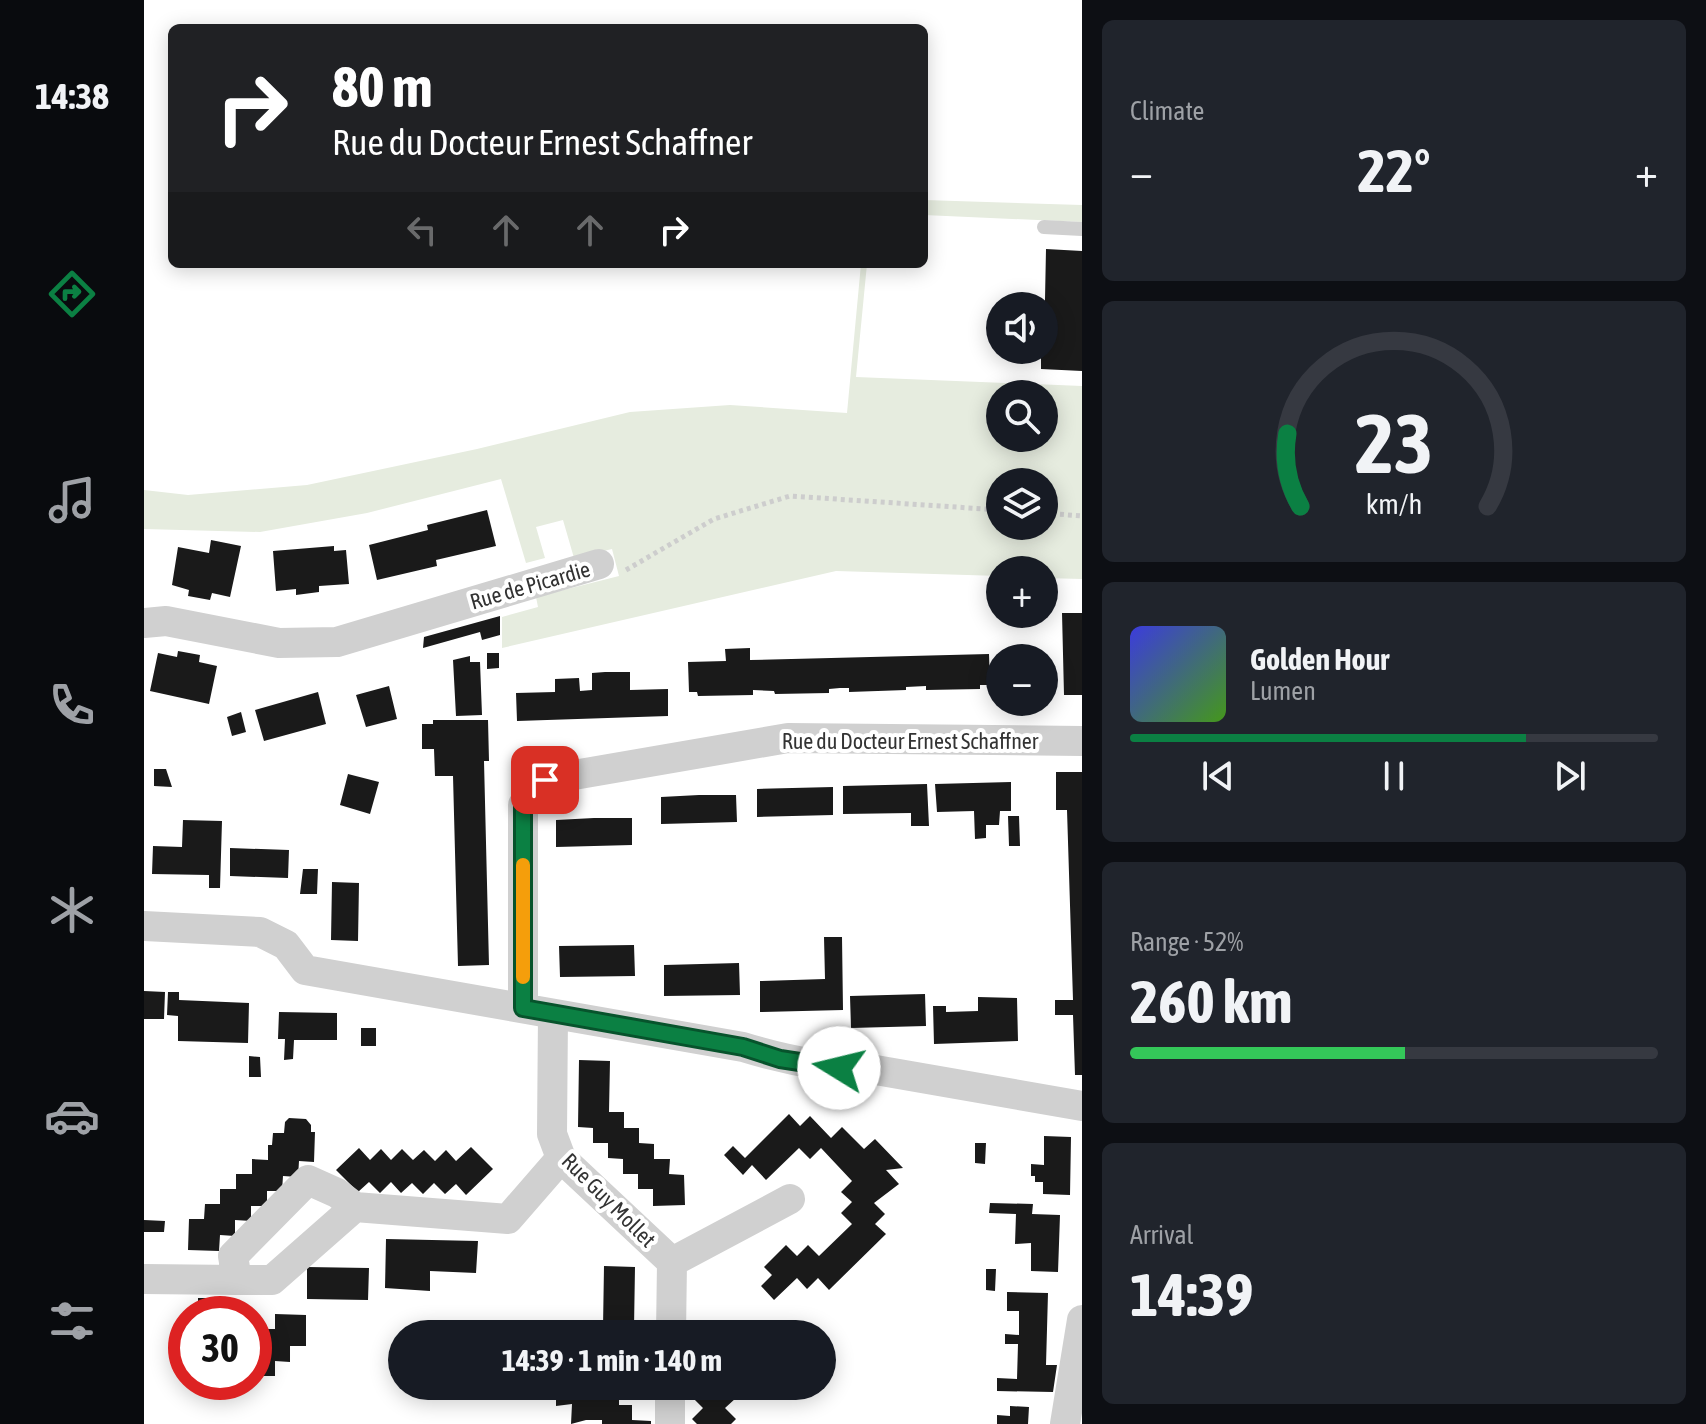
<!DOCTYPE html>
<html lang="en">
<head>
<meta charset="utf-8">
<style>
  :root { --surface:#171b24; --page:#20242c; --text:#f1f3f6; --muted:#9ea1a6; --line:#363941; --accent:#0b8043 }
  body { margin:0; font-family:"Asap Condensed",sans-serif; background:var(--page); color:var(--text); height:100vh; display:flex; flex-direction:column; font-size:30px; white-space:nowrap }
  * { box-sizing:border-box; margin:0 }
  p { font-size:26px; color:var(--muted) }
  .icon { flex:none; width:44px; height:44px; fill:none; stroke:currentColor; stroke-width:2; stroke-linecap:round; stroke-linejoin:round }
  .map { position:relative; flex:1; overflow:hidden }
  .panel { display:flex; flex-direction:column; gap:20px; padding:20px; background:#0d0f14; width:624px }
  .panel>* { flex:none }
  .top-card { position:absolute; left:24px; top:24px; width:760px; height:244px; border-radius:12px; box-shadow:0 4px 20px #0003; background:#202124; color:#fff; overflow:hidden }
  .buttons { position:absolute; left:842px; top:292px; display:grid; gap:16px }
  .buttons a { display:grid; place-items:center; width:72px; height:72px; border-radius:50%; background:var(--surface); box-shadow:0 4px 20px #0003; font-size:40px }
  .speed { position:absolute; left:24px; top:1296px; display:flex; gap:16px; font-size:40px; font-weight:700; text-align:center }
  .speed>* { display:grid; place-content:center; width:104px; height:104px; border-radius:50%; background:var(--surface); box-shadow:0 4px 20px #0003; line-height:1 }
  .speed .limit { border:12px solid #d22; background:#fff; color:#111 }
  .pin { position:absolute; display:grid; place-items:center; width:68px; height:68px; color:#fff; margin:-34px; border-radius:16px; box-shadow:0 4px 12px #0006 }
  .me { position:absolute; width:88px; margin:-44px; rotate:279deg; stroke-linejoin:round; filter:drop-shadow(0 0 6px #0008) }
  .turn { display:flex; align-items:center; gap:28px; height:168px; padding:0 32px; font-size:36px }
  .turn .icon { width:104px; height:104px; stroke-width:2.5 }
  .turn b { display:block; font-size:56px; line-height:68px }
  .lanes { display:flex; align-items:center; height:76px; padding:0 32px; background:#0003; justify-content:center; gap:40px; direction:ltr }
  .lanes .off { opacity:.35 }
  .big { font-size:60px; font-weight:700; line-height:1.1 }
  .panel .tile { flex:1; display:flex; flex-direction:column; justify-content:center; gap:12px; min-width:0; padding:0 28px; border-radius:12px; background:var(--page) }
  .panel .dial { align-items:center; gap:0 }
  .dial svg { height:208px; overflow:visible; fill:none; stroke:var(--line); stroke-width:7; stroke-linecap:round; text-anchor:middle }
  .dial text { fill:var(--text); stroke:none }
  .song { display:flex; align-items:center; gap:24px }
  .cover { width:96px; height:96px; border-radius:12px; background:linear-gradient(135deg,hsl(240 70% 55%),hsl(100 70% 35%)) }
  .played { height:8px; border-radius:4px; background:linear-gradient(90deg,var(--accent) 75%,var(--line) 75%) }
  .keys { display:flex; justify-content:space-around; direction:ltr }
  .heat { display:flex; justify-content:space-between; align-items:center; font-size:44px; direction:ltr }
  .charge { height:12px; border-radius:6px; background:linear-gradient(90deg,#34c759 52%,var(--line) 0) }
  .trip { position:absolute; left:244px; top:1320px; width:448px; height:80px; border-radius:40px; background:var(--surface); box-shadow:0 4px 20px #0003; font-weight:700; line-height:80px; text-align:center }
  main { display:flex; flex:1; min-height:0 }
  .menu { display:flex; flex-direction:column; width:144px; justify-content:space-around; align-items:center; background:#090b0e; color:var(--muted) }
  .menu .icon { width:56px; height:56px }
  .menu .on { color:var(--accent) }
  .menu b { font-size:36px; color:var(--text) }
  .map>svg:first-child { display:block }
  .green { fill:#e6ecdf; fill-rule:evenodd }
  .building { fill:#1a1a1a }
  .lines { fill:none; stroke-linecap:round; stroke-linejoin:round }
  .path { stroke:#cdcdcd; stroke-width:5; stroke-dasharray:4 4; stroke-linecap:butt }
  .service { stroke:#d0d0d0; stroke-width:14 }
  .minor { stroke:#d0d0d0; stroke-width:30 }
  .route-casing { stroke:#07532c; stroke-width:20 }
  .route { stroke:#0b8043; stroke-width:14 }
  .slow { stroke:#f59e0b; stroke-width:14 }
  .labels { text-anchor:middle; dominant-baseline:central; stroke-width:8; stroke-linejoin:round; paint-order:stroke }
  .street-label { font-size:22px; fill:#333; stroke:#fff }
</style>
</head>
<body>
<main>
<nav class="menu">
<b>14:38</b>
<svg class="icon on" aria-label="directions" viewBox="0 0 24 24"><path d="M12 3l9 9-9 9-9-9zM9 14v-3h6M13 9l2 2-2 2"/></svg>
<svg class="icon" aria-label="music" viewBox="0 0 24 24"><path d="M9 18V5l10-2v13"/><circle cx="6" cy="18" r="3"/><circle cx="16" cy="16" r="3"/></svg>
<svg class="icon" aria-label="phone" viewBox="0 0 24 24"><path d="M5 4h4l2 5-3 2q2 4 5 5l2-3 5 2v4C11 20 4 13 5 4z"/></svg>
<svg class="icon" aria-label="climate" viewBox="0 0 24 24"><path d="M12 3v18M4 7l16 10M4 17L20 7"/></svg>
<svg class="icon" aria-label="car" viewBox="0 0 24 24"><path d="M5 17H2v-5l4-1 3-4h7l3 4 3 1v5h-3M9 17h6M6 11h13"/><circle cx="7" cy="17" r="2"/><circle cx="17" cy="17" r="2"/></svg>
<svg class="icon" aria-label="filters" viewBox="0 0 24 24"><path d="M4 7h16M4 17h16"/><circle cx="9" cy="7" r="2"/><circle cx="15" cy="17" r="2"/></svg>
</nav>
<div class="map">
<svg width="938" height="1424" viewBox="0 0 938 1424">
  <rect width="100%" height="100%" fill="#fff"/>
  <path class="green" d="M780 200 938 205V222L780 215Z
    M717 264H723L712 377 938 386V579L900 578V570H856V576L692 571 358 648V617L394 607 392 597 475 576 468 549 430 558 419 520 392 527 401 558 382 563 357 479 223 513 116 532 0 529V490L44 495 163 485 333 449 486 412 586 405 703 413ZM856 394H900V438H856ZM856 482H900V526H856Z"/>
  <path class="building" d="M902 249 938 251V371L897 369V350H900Z
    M343 510 352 546 292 560 293 566 233 580 225 545 284 530 283 525Z
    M67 540 97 546 86 597 68 593 66 600 44 596 45 590 28 585 34 547 65 553Z
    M190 546V551L202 550 205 584 175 586V592L152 595V589L132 591 129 551Z
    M918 613H938V695H920Z
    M356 616V635L338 640 336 632 279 648 280 637Z
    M606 648V660L845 654 846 685H836V689L782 690V686L762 687V690L705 692V688H696L685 689V693L631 694 630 691 609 690V695L554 696 553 692H545L544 662 582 661 581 649Z
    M34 651 56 655 55 662 73 666 65 704 6 691 14 653 33 657Z
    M343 653H355V668L343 669Z
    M326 656V662H336L338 715 312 716 309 660Z
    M461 672H486V690L524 689V716L373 721 372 693 411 692V679L435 678 436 691 448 690V673Z
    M245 686 253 719 222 727 212 695Z
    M174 692 182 724 120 741 111 710Z
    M97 712 102 732 88 736 83 717Z
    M289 720H344L345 761H340L345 965 314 966 309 776H291L290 749H278V724H289Z
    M10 769H22L28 787 10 786Z
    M912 772H938V1075H931L929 1015H911V1000H929L923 810H912Z
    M204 774 235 782 226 814 196 805Z
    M867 782V811H856L855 825H842V838L831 839 830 811 793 812 791 784Z
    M783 784 785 826H767V813L699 814V786Z
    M689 787V815L613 817V789Z
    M555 795H592L593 822 517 824V797Z
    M864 816H875L876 846H865Z
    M450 818H488V845L412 847V820Z
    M39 820 78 821 76 888H65V875L8 874 9 846 38 847Z
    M86 848 145 850 144 878 86 876Z
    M159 869H174L173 894H156Z
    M188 882 215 883 214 941 187 940Z
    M680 937H698L699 1010 616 1012V981L681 979Z
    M490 945 491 976 416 977 415 946Z
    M595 963 596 995 520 996V965Z
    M0 991 21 992 20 1019H0Z
    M24 992H35V1000L105 1003 104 1043 34 1041V1016L23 1015Z
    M781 994 782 1026 707 1028 706 996Z
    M834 997 873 998 874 1041 790 1044 789 1006H802V1012L834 1011Z
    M135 1012 193 1013V1040H150L149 1059 140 1060 141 1039H134Z
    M217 1028H232V1046H217Z
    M105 1056 116 1057 117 1077H105Z
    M435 1060 466 1061 465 1112H480V1128H495V1143L510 1144V1159H526L525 1174 540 1175 541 1205 509 1206V1189H494V1174H479V1159L464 1158V1143H449V1128L434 1127Z
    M645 1114 656 1126 666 1116 687 1138 698 1127 720 1149 731 1139 759 1168 742 1170 755 1184 730 1203 741 1214 731 1224 742 1234 685 1290 674 1278 663 1289 653 1278 630 1300 617 1286 628 1275 620 1267 642 1245 653 1256 664 1245 675 1256 708 1224 697 1213 708 1202 697 1192 708 1181 677 1148 666 1159 655 1148 622 1180 608 1165 599 1175 580 1155 589 1146 601 1158Z
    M145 1118 162 1119 167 1125V1132H171L170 1162 155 1161 154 1177 139 1176 138 1191H123V1206H107V1221L91 1220V1236L76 1235 75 1251 44 1250 45 1219H60L61 1204H76V1189H92V1174H108V1159L124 1160V1145H128L129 1133H140L141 1122Z
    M900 1136 927 1137 926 1195 899 1194V1182H891V1176H887V1164L900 1165Z
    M831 1143H842L841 1164 831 1163Z
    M327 1147 349 1169 322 1195 312 1184 301 1194 290 1183 279 1194 268 1183 257 1193 247 1182 236 1193 225 1182 214 1192 192 1170 215 1148 226 1160 237 1149 247 1160 258 1149 269 1160 280 1150 291 1161 302 1150 312 1161Z
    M846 1203 889 1204 888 1214 916 1215 914 1272 887 1271V1243L871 1244 872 1214 845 1213Z
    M0 1220 21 1221 20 1232H0Z
    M242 1239 334 1241 332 1273 286 1271V1291L241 1288Z
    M460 1266 491 1267 490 1328H476V1334H444V1327L459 1328Z
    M163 1267 225 1268 224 1300 163 1299Z
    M842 1269H852L851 1291 842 1290Z
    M863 1292 904 1293 902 1365H913L909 1392 853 1391V1378L873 1379 874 1344H861V1334L875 1335V1311H863Z
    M54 1298H85V1314H54Z
    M131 1314 162 1315V1346H146V1362L131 1361V1376H110V1329H131Z
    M412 1386H460V1389H475V1405H488V1420L507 1421V1424H458V1420H442L427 1424 428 1404 412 1406Z
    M559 1386H581L592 1398 581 1408 592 1419 587 1424H553L548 1419 559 1408 548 1397Z
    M866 1406 885 1407 884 1424H853V1415L866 1416Z"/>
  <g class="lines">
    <path class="path" d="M900 513 938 516
      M482 570 570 519 646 496 856 510"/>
    <path class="service" d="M900 227 938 229"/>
    <path class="minor" d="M0 623 22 621 135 643 193 642 455 564
      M0 926 116 932 142 945 161 970 599 1047C641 1060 682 1068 726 1069L938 1106
      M379 1008V805L401 780 644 738 938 741
      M409 1014 408 1134 417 1158 528 1262 527 1334
      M211 1207 193 1193 164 1180 89 1256 93 1280H128L211 1207 364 1219 417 1158
      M528 1262 646 1199
      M0 1279 93 1280
      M526 1424V1386
      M921 1424 938 1320"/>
  </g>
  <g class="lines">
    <defs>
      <path id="route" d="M401 780 379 805V1008L599 1047 636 1059 695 1068"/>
    </defs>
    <use href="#route" class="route-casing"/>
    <use href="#route" class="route"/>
    <path class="slow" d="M379 865V977"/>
  </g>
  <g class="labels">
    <g class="street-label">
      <text transform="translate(386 585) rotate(-16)">Rue de Picardie</text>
      <text x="766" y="741">Rue du Docteur Ernest Schaffner</text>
      <text transform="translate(465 1200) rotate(45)">Rue Guy Mollet</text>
    </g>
  </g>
</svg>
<div class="buttons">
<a><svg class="icon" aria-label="sound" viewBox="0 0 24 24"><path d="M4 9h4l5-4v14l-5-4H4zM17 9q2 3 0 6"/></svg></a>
<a><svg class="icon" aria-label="search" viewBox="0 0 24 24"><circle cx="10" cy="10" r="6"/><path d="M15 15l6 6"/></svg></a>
<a><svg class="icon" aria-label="layers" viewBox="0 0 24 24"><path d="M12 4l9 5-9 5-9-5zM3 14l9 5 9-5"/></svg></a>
<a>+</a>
<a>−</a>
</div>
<div class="speed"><div class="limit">30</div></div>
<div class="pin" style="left:401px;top:780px;background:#d93025"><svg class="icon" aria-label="arrive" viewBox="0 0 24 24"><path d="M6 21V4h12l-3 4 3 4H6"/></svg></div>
<svg class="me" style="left:695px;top:1068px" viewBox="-20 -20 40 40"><circle r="19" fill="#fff"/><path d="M0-13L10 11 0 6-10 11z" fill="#0b8043"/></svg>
<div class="trip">14:39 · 1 min · 140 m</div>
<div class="top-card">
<div class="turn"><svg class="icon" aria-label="right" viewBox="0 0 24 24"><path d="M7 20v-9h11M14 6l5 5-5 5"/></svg><div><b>80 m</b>Rue du Docteur Ernest Schaffner</div></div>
<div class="lanes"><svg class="icon off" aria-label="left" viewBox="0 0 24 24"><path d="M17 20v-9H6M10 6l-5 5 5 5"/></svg><svg class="icon off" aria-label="ahead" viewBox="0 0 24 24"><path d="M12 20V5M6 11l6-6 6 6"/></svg><svg class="icon off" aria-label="ahead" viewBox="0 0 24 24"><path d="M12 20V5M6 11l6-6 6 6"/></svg><svg class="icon" aria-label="right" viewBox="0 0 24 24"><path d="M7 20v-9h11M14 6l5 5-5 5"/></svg></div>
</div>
</div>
<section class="panel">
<div class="tile"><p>Climate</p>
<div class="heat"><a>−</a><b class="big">22°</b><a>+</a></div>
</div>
<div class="tile dial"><svg viewBox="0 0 100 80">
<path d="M14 69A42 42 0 1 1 86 69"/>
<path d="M14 69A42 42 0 0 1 9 41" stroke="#0b8043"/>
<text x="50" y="56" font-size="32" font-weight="700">23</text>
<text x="50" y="72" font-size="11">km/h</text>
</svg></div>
<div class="tile">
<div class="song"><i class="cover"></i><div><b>Golden Hour</b><p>Lumen</p></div></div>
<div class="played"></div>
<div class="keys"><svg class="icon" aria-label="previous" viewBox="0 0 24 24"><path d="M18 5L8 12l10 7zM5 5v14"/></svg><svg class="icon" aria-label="pause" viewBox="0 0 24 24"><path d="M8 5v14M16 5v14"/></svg><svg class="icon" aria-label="next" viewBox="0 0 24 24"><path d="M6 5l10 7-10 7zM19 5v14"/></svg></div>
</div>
<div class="tile"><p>Range · 52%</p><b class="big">260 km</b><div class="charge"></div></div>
<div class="tile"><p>Arrival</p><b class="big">14:39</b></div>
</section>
</main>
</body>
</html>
